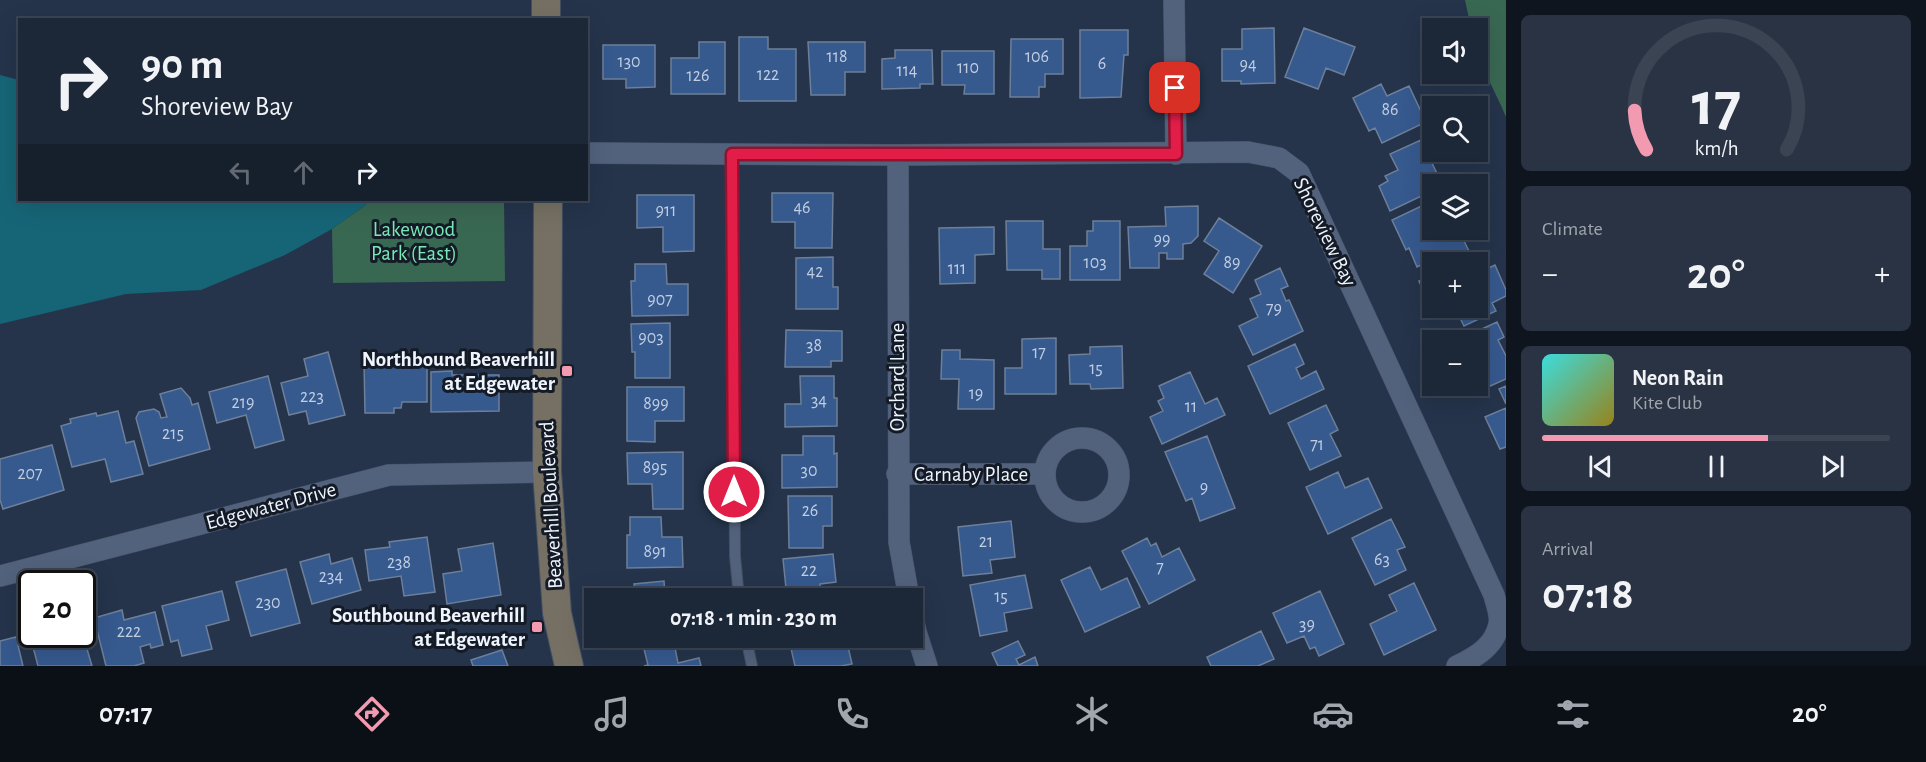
<!DOCTYPE html>
<html lang="en">
<head>
<meta charset="utf-8">
<style>
  :root { --surface:#1c2738; --page:#293343; --text:#f1f3f6; --muted:#a0a5ae; --line:#3a4453; --accent:#f29aaf }
  body { margin:0; font-family:"Alegreya Sans",sans-serif; background:var(--page); color:var(--text); height:100vh; display:flex; flex-direction:column; font-size:22px; white-space:nowrap }
  * { box-sizing:border-box; margin:0 }
  p { font-size:20px; color:var(--muted) }
  .icon { flex:none; width:33px; height:33px; fill:none; stroke:currentColor; stroke-width:2; stroke-linecap:round; stroke-linejoin:round }
  .map { position:relative; flex:1; overflow:hidden }
  .drawer { display:flex; flex-direction:column; gap:15px; padding:15px; background:#0f151f; width:420px }
  .drawer>* { flex:none }
  .banner { position:absolute; left:18px; top:18px; width:570px; height:183px; border-radius:0px; box-shadow:0 6px 24px #0002,0 0 0 2px var(--line); background:#1c2738; color:var(--text); overflow:hidden }
  .fabs { position:absolute; left:1422px; top:18px; display:grid; gap:12px }
  .fabs a { display:grid; place-items:center; width:66px; height:66px; border-radius:0px; background:var(--surface); box-shadow:0 6px 24px #0002,0 0 0 2px var(--line); font-size:30px }
  .speed { position:absolute; left:18px; top:570px; display:flex; gap:12px; font-size:30px; font-weight:700; text-align:center }
  .speed>* { display:grid; place-content:center; width:78px; height:78px; border-radius:50%; background:var(--surface); box-shadow:0 6px 24px #0002,0 0 0 2px var(--line); line-height:1 }
  .speed .limit { border:3px solid #111; border-radius:9px; background:#fff; color:#111 }
  .pin { position:absolute; display:grid; place-items:center; width:51px; height:51px; color:#fff; margin:-26px; border-radius:12px; box-shadow:0 3px 9px #0006 }
  .me { position:absolute; width:66px; margin:-33px; rotate:0deg; stroke-linejoin:round; filter:drop-shadow(0 0 4px #0008) }
  .turn { display:flex; align-items:center; gap:21px; height:126px; padding:0 24px; font-size:27px }
  .turn .icon { width:78px; height:78px; stroke-width:2.5 }
  .turn b { display:block; font-size:42px; line-height:51px }
  .lanes { display:flex; align-items:center; height:57px; padding:0 24px; background:#0003; justify-content:center; gap:30px; direction:ltr }
  .lanes .off { opacity:.35 }
  .big { font-size:45px; font-weight:600; line-height:1.1 }
  .drawer .tile { flex:1; display:flex; flex-direction:column; justify-content:center; gap:9px; min-width:0; padding:0 21px; border-radius:9px; background:var(--page) }
  .drawer .dial { align-items:center; gap:0 }
  .dial svg { height:156px; overflow:visible; fill:none; stroke:var(--line); stroke-width:7; stroke-linecap:round; text-anchor:middle }
  .dial text { fill:var(--text); stroke:none }
  .song { display:flex; align-items:center; gap:18px }
  .cover { width:72px; height:72px; border-radius:9px; background:linear-gradient(135deg,hsl(180 70% 55%),hsl(50 70% 35%)) }
  .played { height:6px; border-radius:3px; background:linear-gradient(90deg,var(--accent) 65%,var(--line) 65%) }
  .keys { display:flex; justify-content:space-around; direction:ltr }
  .heat { display:flex; justify-content:space-between; align-items:center; font-size:33px; direction:ltr }
  .trip { position:absolute; left:584px; top:588px; width:339px; height:60px; border-radius:0px; background:var(--surface); box-shadow:0 6px 24px #0002,0 0 0 2px var(--line); font-weight:600; line-height:60px; text-align:center }
  .dock { display:flex; height:96px; justify-content:space-around; align-items:center; background:#0b1016; color:var(--muted) }
  .dock .icon { width:42px; height:42px }
  .dock .on { color:var(--accent) }
  .dock b { font-size:27px; color:var(--text) }
  main { display:flex; flex:1; min-height:0 }
  .map>svg:first-child { display:block }
  .green { fill:#396852 }
  .water { fill:#166577 }
  .building { fill:#36598e; stroke:#6d7f99; stroke-width:1.5 }
  .lines { fill:none; stroke-linecap:round; stroke-linejoin:round }
  .lane-casing { stroke:#434f61; stroke-width:12 }
  .street-casing { stroke:#434f61; stroke-width:22 }
  .secondary-casing { stroke:#434f61; stroke-width:30 }
  .lane { stroke:#52627c; stroke-width:10 }
  .street { stroke:#52627c; stroke-width:21 }
  .secondary { stroke:#757063; stroke-width:28 }
  .route-casing { stroke:#92132f; stroke-width:15 }
  .route { stroke:#e11d48; stroke-width:10 }
  .poi-dot { fill:#f29aaf; stroke:#141b26; stroke-width:2 }
  .labels { text-anchor:middle; dominant-baseline:central; stroke-width:6; stroke-linejoin:round; paint-order:stroke }
  .number-label { font-size:18px; fill:#c1cee2 }
  .park-label { font-size:21px; fill:#7ae9b7; stroke:#141b26 }
  .street-label { font-size:21px; fill:#eff5fe; stroke:#141b26 }
  .poi-label { font-size:21px; font-weight:bold; fill:#eff5fe; stroke:#141b26; text-anchor:end }
</style>
</head>
<body>
<main>
<div class="map">
<svg width="1506" height="666" viewBox="0 0 1506 666">
  <rect width="100%" height="100%" fill="#25344b"/>
  <path class="green" d="M1465 0H1506V117C1492 82 1478 70 1478 28H1471Z
    M367 200H504L505 281 333 283 332 229 367 204Z"/>
  <path class="water" d="M0 75 19 80 20 200H367V204L332 229 285 255 201 290 126 294 0 324Z"/>
  <path class="building" d="M1274 28 1275 83 1241 84V81H1222V49H1242V29Z
    M1304 28 1355 47 1344 75 1326 68 1318 89 1285 77Z
    M1080 30H1128V55H1124L1121 97 1080 98Z
    M739 37H768V49H796V101H739Z
    M1011 39H1063V74H1045V87H1039V97H1010Z
    M699 42H725V94H671V58H699Z
    M808 42H865V72H845V95H811Z
    M603 45H655V87L626 88V79H603Z
    M895 50H932L933 84H920V88L882 89V59L895 58Z
    M942 51H994V94H964L965 85H942Z
    M1381 84 1387 96 1409 86 1426 122 1382 143 1375 128 1369 131 1353 98Z
    M1421 140 1442 184H1432V191L1390 211 1379 186 1388 181 1385 176 1398 170 1390 154Z
    M772 193H833L832 248H795V222H772Z
    M637 195H694V251L663 252V227L637 228Z
    M1432 201V230H1456L1461 240 1463 239 1470 253 1448 262H1440L1437 257 1417 267 1409 248 1406 250 1392 220Z
    M1198 206V236L1191 243 1183 244V259H1167V253H1159V268H1130L1128 227 1166 226 1165 207Z
    M1219 218 1262 246 1233 293 1204 274 1219 251 1204 241Z
    M1006 221H1043V249H1060V279H1042V270H1007Z
    M1093 221H1120V280H1070V246H1087V231H1093Z
    M994 227V254L975 255V283L940 284 939 228Z
    M833 257V287H838V309H796V258Z
    M635 264H666L667 284H688V315L632 316 631 281H635Z
    M1495 265 1506 290V296L1492 303 1496 311 1464 326 1455 308H1478V271V273Z
    M1280 268 1288 286 1281 289 1286 301 1289 300 1303 331 1253 355 1239 326 1258 317 1250 299 1261 294 1255 280Z
    M1432 275V306L1431 307 1419 281Z
    M1497 322 1504 337 1498 340 1506 356V379L1479 391 1476 386 1478 340H1458Z
    M670 323V378H635V352H632L631 324Z
    M786 330 842 331V361H831V367H785Z
    M1056 338V394H1005V368H1022V339Z
    M1295 344 1304 364 1296 368 1301 379 1316 371 1324 389 1270 414 1248 366Z
    M1122 346 1123 388 1091 389 1090 384H1070L1069 355 1090 354V347Z
    M942 350H960V359L994 360V409H958L959 379H941Z
    M328 352 345 415 309 424 306 411 289 415 281 383 308 376 304 359Z
    M395 360V363H427V402H402L401 408H394V413H365L364 361Z
    M452 371V375H499V411L431 412V372Z
    M1190 372 1205 404 1217 398 1225 415 1162 444 1150 417 1163 411 1158 401 1164 398 1159 386Z
    M268 376 284 440 255 448 246 415 217 423 209 392Z
    M800 376H834V398H837V426L785 427V404H801Z
    M1506 386V404L1499 389Z
    M627 387H684V421H655V442L627 441Z
    M181 388 190 398 192 405 198 403 210 449 149 466 136 418 139 412 154 409 159 412 161 418 167 417 160 394Z
    M1326 405 1338 430 1330 434 1341 456 1310 470 1288 423Z
    M1506 408V447L1500 449 1485 417Z
    M118 411 126 443 134 441 143 474 111 482 105 459 72 467 61 426 71 423 70 419 96 413 97 416Z
    M803 436H834V454L837 453V487L782 488V455H803Z
    M1207 436 1235 508 1200 521 1192 498 1186 501 1165 452Z
    M52 445 64 490 3 509 0 500V459Z
    M683 452V509H653L652 484H628L627 453Z
    M1338 472 1345 488 1368 478 1382 508 1328 534 1306 487Z
    M788 496H832V526H823V548H789Z
    M630 517H661L662 537H682L683 567 627 568V535H630Z
    M1391 519 1405 547 1397 550 1406 570 1375 585 1352 538Z
    M1011 521 1015 557 990 560 992 573 963 576 958 527Z
    M427 537 435 592 404 596 401 576 369 581 365 550 390 547 389 542Z
    M1147 538 1151 546 1156 543 1162 557 1179 548 1195 580 1149 604 1122 551Z
    M493 543 501 595 447 604 443 574 462 571 458 549Z
    M329 554 331 564 352 558 361 590 312 604 300 562Z
    M833 554 836 582 820 584 821 598H787L783 559Z
    M1090 567 1101 590 1127 578 1140 607 1085 632 1061 580Z
    M286 569 300 623 251 636 236 582Z
    M1025 575 1032 608 1004 613 1007 631 980 636 970 585Z
    M664 581 665 596 658 597V598H636L634 584Z
    M1414 583 1436 630 1384 655 1370 624 1397 611 1389 595Z
    M222 591 229 620 206 626 212 649 182 656 178 640 171 642 162 606Z
    M1320 591 1344 644 1319 656 1315 647 1310 649 1304 636 1287 643 1273 613Z
    M122 610 124 620 155 612 163 645 151 648 150 644 140 647 144 663 134 666H106L94 618Z
    M1261 631 1274 659 1258 666H1211L1207 657Z
    M82 632 92 666H38L32 643 53 637 52 634H82Z
    M16 637 23 666H0V641Z
    M811 638H846L852 664 841 666H795L790 644 811 640Z
    M1018 641 1025 655 1016 659 1019 665 1035 657 1038 666H998L992 653Z
    M674 643 678 663 699 658 701 666H644L648 665 644 649Z
    M502 650 508 666H473L471 660Z"/>
  <g class="lines">
    <defs>
      <path id="lane" d="M732 154 735 556 739 598
        M746 638 752 666"/>
      <path id="street" d="M1174 0 1176 154
        M586 153 898 155 1248 152 1279 158 1299 173 1494 595C1496 604 1501 615 1499 624 1495 646 1476 657 1457 666
        M898 155 899 542 909 598
        M1045 475a37 37 0 1 1 74 0a37 37 0 1 1-74 0Z
        M897 474H1044
        M0 576 389 475 547 472
        M912 613 916 632 927 666"/>
      <path id="secondary" d="M546 0V20
        M548 200 547 472 557 613 569 666"/>
    </defs>
    <use href="#lane" class="lane-casing"/>
    <use href="#street" class="street-casing"/>
    <use href="#secondary" class="secondary-casing"/>
    <use href="#lane" class="lane"/>
    <use href="#street" class="street"/>
    <use href="#secondary" class="secondary"/>
  </g>
  <g class="lines">
    <defs>
      <path id="route" d="M734 492 732 154H1176L1175 88"/>
    </defs>
    <use href="#route" class="route-casing"/>
    <use href="#route" class="route"/>
  </g>
  <g class="poi-dot">
    <rect x="561" y="365" width="12" height="12" rx="3"/>
    <rect x="531" y="621" width="12" height="12" rx="3"/>
  </g>
  <g class="labels">
    <g class="number-label">
      <text x="837" y="57">118</text>
      <text x="1037" y="57">106</text>
      <text x="629" y="62">130</text>
      <text x="1102" y="64">6</text>
      <text x="1248" y="65">94</text>
      <text x="968" y="68">110</text>
      <text x="907" y="71">114</text>
      <text x="768" y="75">122</text>
      <text x="698" y="76">126</text>
      <text x="1390" y="110">86</text>
      <text x="802" y="208">46</text>
      <text x="666" y="211">911</text>
      <text x="1162" y="240">99</text>
      <text x="1095" y="263">103</text>
      <text x="1232" y="263">89</text>
      <text x="957" y="269">111</text>
      <text x="815" y="272">42</text>
      <text x="660" y="300">907</text>
      <text x="1274" y="309">79</text>
      <text x="651" y="338">903</text>
      <text x="814" y="346">38</text>
      <text x="1039" y="353">17</text>
      <text x="1096" y="369">15</text>
      <text x="976" y="394">19</text>
      <text x="312" y="397">223</text>
      <text x="819" y="401">34</text>
      <text x="243" y="403">219</text>
      <text x="656" y="404">899</text>
      <text x="1191" y="407">11</text>
      <text x="173" y="434">215</text>
      <text x="1317" y="445">71</text>
      <text x="655" y="468">895</text>
      <text x="809" y="471">30</text>
      <text x="30" y="474">207</text>
      <text x="1204" y="488">9</text>
      <text x="810" y="511">26</text>
      <text x="986" y="542">21</text>
      <text x="655" y="552">891</text>
      <text x="1382" y="560">63</text>
      <text x="399" y="563">238</text>
      <text x="1160" y="568">7</text>
      <text x="809" y="571">22</text>
      <text x="331" y="577">234</text>
      <text x="1001" y="597">15</text>
      <text x="268" y="603">230</text>
      <text x="1307" y="625">39</text>
      <text x="129" y="632">222</text>
    </g>
    <g class="park-label">
      <text x="414" y="229">Lakewood<tspan x="414" dy="24">Park (East)</tspan></text>
    </g>
    <g class="street-label">
      <text transform="translate(1325 232) rotate(64)">Shoreview Bay</text>
      <text transform="translate(897 377) rotate(-90)">Orchard Lane</text>
      <text x="971" y="474">Carnaby Place</text>
      <text transform="translate(551 505) rotate(-93)">Beaverhill Boulevard</text>
      <text transform="translate(271 506) rotate(-15)">Edgewater Drive</text>
    </g>
    <g class="poi-label">
      <text x="555" y="359">Northbound Beaverhill<tspan x="555" dy="24">at Edgewater</tspan></text>
      <text x="525" y="615">Southbound Beaverhill<tspan x="525" dy="24">at Edgewater</tspan></text>
    </g>
  </g>
</svg>
<div class="fabs">
<a><svg class="icon" aria-label="sound" viewBox="0 0 24 24"><path d="M4 9h4l5-4v14l-5-4H4zM17 9q2 3 0 6"/></svg></a>
<a><svg class="icon" aria-label="search" viewBox="0 0 24 24"><circle cx="10" cy="10" r="6"/><path d="M15 15l6 6"/></svg></a>
<a><svg class="icon" aria-label="layers" viewBox="0 0 24 24"><path d="M12 4l9 5-9 5-9-5zM3 14l9 5 9-5"/></svg></a>
<a>+</a>
<a>−</a>
</div>
<div class="speed"><div class="limit">20</div></div>
<div class="pin" style="left:1175px;top:88px;background:#d93025"><svg class="icon" aria-label="arrive" viewBox="0 0 24 24"><path d="M6 21V4h12l-3 4 3 4H6"/></svg></div>
<svg class="me" style="left:734px;top:492px" viewBox="-20 -20 40 40"><circle r="17" fill="#e11d48" stroke="#fff" stroke-width="3"/><path d="M0-11L8 9 0 5-8 9z" fill="#fff"/></svg>
<div class="trip">07:18 · 1 min · 230 m</div>
<div class="banner">
<div class="turn"><svg class="icon" aria-label="right" viewBox="0 0 24 24"><path d="M7 20v-9h11M14 6l5 5-5 5"/></svg><div><b>90 m</b>Shoreview Bay</div></div>
<div class="lanes"><svg class="icon off" aria-label="left" viewBox="0 0 24 24"><path d="M17 20v-9H6M10 6l-5 5 5 5"/></svg><svg class="icon off" aria-label="ahead" viewBox="0 0 24 24"><path d="M12 20V5M6 11l6-6 6 6"/></svg><svg class="icon" aria-label="right" viewBox="0 0 24 24"><path d="M7 20v-9h11M14 6l5 5-5 5"/></svg></div>
</div>
</div>
<section class="drawer">
<div class="tile dial"><svg viewBox="0 0 100 80">
<path d="M14 69A42 42 0 1 1 86 69"/>
<path d="M14 69A42 42 0 0 1 8 49" stroke="#f29aaf"/>
<text x="50" y="56" font-size="32" font-weight="700">17</text>
<text x="50" y="72" font-size="11">km/h</text>
</svg></div>
<div class="tile"><p>Climate</p>
<div class="heat"><a>−</a><b class="big">20°</b><a>+</a></div>
</div>
<div class="tile">
<div class="song"><i class="cover"></i><div><b>Neon Rain</b><p>Kite Club</p></div></div>
<div class="played"></div>
<div class="keys"><svg class="icon" aria-label="previous" viewBox="0 0 24 24"><path d="M18 5L8 12l10 7zM5 5v14"/></svg><svg class="icon" aria-label="pause" viewBox="0 0 24 24"><path d="M8 5v14M16 5v14"/></svg><svg class="icon" aria-label="next" viewBox="0 0 24 24"><path d="M6 5l10 7-10 7zM19 5v14"/></svg></div>
</div>
<div class="tile"><p>Arrival</p><b class="big">07:18</b></div>
</section>
</main>
<nav class="dock">
<b>07:17</b>
<svg class="icon on" aria-label="directions" viewBox="0 0 24 24"><path d="M12 3l9 9-9 9-9-9zM9 14v-3h6M13 9l2 2-2 2"/></svg>
<svg class="icon" aria-label="music" viewBox="0 0 24 24"><path d="M9 18V5l10-2v13"/><circle cx="6" cy="18" r="3"/><circle cx="16" cy="16" r="3"/></svg>
<svg class="icon" aria-label="phone" viewBox="0 0 24 24"><path d="M5 4h4l2 5-3 2q2 4 5 5l2-3 5 2v4C11 20 4 13 5 4z"/></svg>
<svg class="icon" aria-label="climate" viewBox="0 0 24 24"><path d="M12 3v18M4 7l16 10M4 17L20 7"/></svg>
<svg class="icon" aria-label="car" viewBox="0 0 24 24"><path d="M5 17H2v-5l4-1 3-4h7l3 4 3 1v5h-3M9 17h6M6 11h13"/><circle cx="7" cy="17" r="2"/><circle cx="17" cy="17" r="2"/></svg>
<svg class="icon" aria-label="filters" viewBox="0 0 24 24"><path d="M4 7h16M4 17h16"/><circle cx="9" cy="7" r="2"/><circle cx="15" cy="17" r="2"/></svg>
<b>20°</b>
</nav>
</body>
</html>
